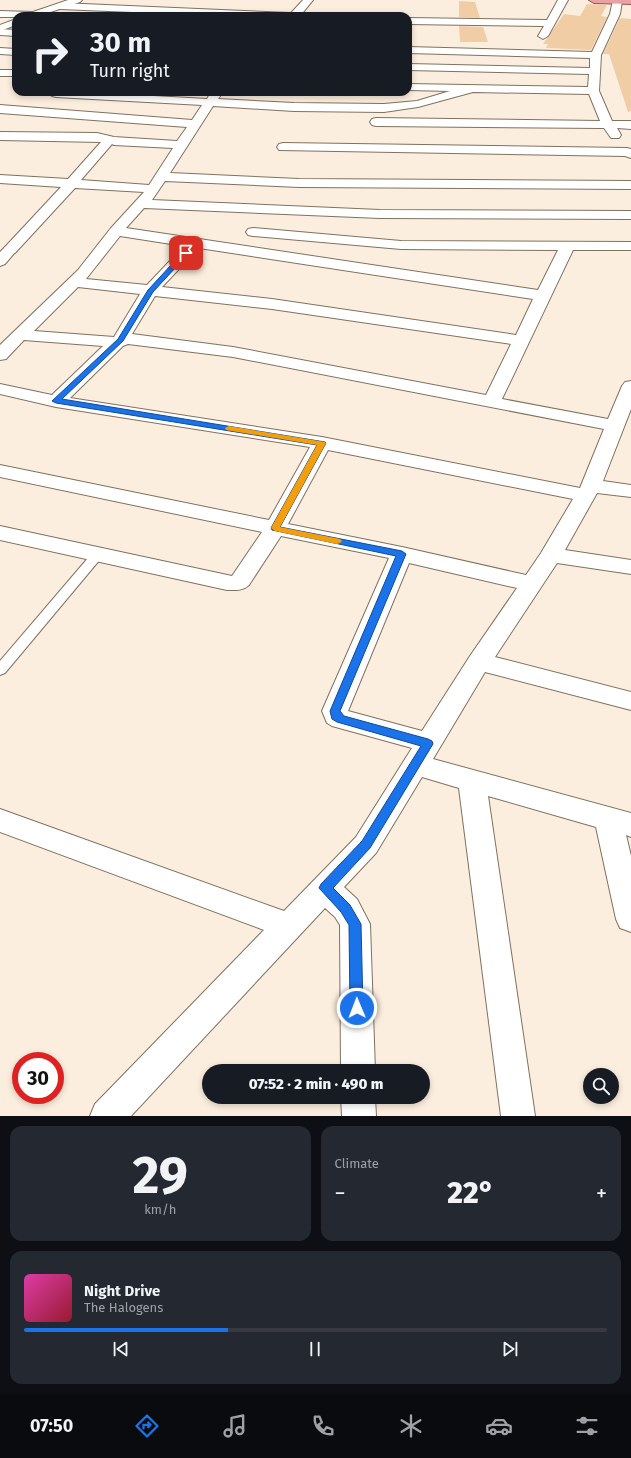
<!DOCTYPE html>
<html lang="en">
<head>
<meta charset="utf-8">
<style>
  :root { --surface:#171b24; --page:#242831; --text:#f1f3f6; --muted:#9ea1a6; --line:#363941; --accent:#1a73e8 }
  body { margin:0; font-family:"Fira Sans",sans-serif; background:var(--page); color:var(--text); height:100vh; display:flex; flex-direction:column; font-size:15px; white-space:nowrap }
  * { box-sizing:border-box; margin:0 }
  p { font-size:13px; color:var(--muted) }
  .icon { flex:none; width:22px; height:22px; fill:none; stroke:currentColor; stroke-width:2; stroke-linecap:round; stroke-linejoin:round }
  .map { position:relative; height:1116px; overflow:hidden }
  .side { display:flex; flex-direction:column; gap:10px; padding:10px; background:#0d0f14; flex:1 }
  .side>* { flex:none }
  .guide { position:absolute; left:12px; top:12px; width:400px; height:84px; border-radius:12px; box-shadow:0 2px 6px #0003; background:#171b24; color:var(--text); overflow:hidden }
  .tools { position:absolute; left:583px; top:1068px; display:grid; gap:8px }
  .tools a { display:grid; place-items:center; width:36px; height:36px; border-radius:50%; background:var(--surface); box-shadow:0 2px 6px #0003; font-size:20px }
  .speed { position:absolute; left:12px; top:1052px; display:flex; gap:8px; font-size:20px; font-weight:700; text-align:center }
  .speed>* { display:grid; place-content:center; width:52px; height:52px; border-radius:50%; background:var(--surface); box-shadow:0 2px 6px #0003; line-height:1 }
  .speed .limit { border:6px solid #d22; background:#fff; color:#111 }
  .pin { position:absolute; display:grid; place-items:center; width:34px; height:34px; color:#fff; margin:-17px; border-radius:8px; box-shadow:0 2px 6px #0006 }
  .me { position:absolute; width:44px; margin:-22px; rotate:359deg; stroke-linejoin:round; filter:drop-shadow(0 0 3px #0008) }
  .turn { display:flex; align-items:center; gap:14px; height:84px; padding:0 12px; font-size:18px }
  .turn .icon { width:52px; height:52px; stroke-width:2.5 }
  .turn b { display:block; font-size:28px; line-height:34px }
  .big { font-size:30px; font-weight:800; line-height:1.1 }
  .side .tile { flex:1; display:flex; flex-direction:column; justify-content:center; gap:6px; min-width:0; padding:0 14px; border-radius:12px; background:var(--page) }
  .side .dial { align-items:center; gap:0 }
  .dial b { font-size:52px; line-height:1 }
  .song { display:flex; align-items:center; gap:12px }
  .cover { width:48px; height:48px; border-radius:6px; background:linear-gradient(135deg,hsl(320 70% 55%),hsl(350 70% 35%)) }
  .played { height:4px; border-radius:2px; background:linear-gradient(90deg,var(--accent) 35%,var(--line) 35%) }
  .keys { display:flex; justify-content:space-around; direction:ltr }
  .heat { display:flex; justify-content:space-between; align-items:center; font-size:22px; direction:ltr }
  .side .tiles { flex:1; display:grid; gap:10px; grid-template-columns:1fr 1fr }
  .tile:last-child { grid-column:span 2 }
  .trip { position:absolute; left:202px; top:1064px; width:228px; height:40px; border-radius:20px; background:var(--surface); box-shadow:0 2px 6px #0003; font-weight:800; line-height:40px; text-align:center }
  .tabs { display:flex; height:64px; justify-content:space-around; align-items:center; background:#090b0e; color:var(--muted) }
  .tabs .icon { width:28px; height:28px }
  .tabs .current { color:var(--accent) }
  .tabs b { font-size:18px; color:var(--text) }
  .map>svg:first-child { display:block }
  .building { fill:#f1cda6 }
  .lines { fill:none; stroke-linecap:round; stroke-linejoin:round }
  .service-casing { stroke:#81715f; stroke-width:2 }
  .minor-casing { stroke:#81715f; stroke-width:2 }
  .tertiary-casing { stroke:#81715f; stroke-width:2 }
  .primary-casing { stroke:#a2534f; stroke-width:2 }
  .service { fill:#fff; fill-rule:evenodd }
  .minor { fill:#fff; fill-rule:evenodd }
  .tertiary { fill:#fff; fill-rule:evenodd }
  .primary { fill:#e8a2a1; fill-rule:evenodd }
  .route { fill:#1a73e8; stroke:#114b97 }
  .slow { fill:#f59e0b }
</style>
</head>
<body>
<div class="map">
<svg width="631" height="1116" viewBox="0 0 631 1116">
  <rect width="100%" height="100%" fill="#fceede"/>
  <path class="building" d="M459 1 475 2 480 18 459 17Z
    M587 4 607 5 601 16 607 17 591 50 546 48 548 44H543L564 14 580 16Z
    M620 18 631 19V111L628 112 609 54H603Z
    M459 26 483 27 488 42H460Z"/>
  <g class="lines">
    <defs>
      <path id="service" d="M98 550 102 551 104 554 102 557 5 673 0 675V661L94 551Z"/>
      <path id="minor" d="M303 0H313L300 16H228L60 9 55 6 60 3 291 13Z
        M558 0H568L548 36 543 39 538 36 544 26 408 24V18L547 20Z
        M613 0 622 1 620 14 601 55 599 91 612 121H631V129L617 128 621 135 619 138H611L604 128 376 126 372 125 370 122 372 119 376 118 600 121 589 94 473 92 418 107 384 112 294 111 213 106 170 173 299 179 631 181V189L299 187 165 181 152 200 380 210 631 211V219L380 218 144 208 126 228 538 290 558 250 401 249 253 236 248 235 246 232 248 229 253 228 401 241 631 242V250H573L502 399 608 419 622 386 625 382 631 381V409L603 481 631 485V497L597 493 565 550 631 560V574L557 563 495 657 631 692V710L485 672 433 759 631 813V837L626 835 631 856V932L620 928 616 919 596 827 488 796 535 1116H501L459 788 422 777 376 853 344 887 357 899 370 924 375 1071H341L340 925 335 917 325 908 131 1116H90L95 1104 264 930 0 832V809L284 911 356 837 412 748 332 726 327 723 322 711 389 558 281 536 249 585C243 591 235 590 227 590L0 540V526L232 576 262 532 0 477V465L269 520 310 447 56 407 0 394V384L52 395 103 346 24 340 6 359 0 360V345L78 270 111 228 144 192 75 188 15 253 10 254 5 253 3 250 5 247 61 187 0 183V175L68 179 101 142 0 140V132L97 133 114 137 177 141 187 127 0 113V105L192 120 202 105 56 97 52 96 50 94 52 92H82L207 99 211 92H223L218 99 294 103 384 104 417 101 450 91 408 90V84L588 87 589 74 408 70V64L590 68V58L408 53V47L592 52 610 14ZM112 144 114 145 173 148 149 185 81 180ZM120 236 184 246 147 285 86 279ZM199 248 533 299 516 335 272 299 162 287ZM78 287 140 294 114 337 34 331ZM155 296 272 309 511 344 486 395 233 347 132 334ZM128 344 233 357 604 429 580 488 322 437 70 398 123 346ZM328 450 573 499 541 553 526 575 402 547 288 524ZM409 563 517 588 470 656 422 731 348 711Z
        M0 11 32 12 37 15 16 16V17H0Z
        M0 29 16 30V36L0 35Z
        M0 48 16 49V55L0 54Z
        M0 70H16V76H0Z
        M283 143 627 148 631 149V158L625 156 279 150 277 147 279 144Z
        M341 1097H375L376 1116H342Z"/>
      <path id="tertiary" d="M68 0H82L80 2 39 16H25L27 14Z
        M16 19V25L0 31V25Z
        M10 246 15 247 17 250 5 264 0 266V252L5 247Z"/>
      <path id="primary" d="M589 0H631V4L594 3Z"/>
    </defs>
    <use href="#service" class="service-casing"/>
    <use href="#minor" class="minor-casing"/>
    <use href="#tertiary" class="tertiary-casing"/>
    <use href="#primary" class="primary-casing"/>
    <use href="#service" class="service"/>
    <use href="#minor" class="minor"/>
    <use href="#tertiary" class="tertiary"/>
    <use href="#primary" class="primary"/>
  </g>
  <path class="route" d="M184 251 189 253 153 292 123 341 62 399 325 442 326 443 280 527 402 551 406 554 340 711 344 716 428 739 432 741 433 744 370 848 333 888 350 905 361 924 363 1008 361 1012 357 1014 352 1012 350 1008 349 925 341 912 319 888 321 884 362 841 421 746 337 722 332 719 330 711 396 556 272 530 271 528 317 445 56 403 52 401 118 339 148 290Z"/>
  <path class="slow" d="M229 426 325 442 326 443 280 527 340 539 342 541 340 543 337 544 275 531 271 528 317 445 226 430 225 428Z"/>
</svg>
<div class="tools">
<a><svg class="icon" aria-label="search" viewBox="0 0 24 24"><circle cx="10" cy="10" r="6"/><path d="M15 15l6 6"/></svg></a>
</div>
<div class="speed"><div class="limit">30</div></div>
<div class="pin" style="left:186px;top:253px;background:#d93025"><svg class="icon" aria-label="arrive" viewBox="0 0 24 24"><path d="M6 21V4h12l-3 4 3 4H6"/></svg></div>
<svg class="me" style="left:357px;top:1008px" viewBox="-20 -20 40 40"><circle r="17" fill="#1a73e8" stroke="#fff" stroke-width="3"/><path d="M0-11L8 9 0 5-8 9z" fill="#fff"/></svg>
<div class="trip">07:52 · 2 min · 490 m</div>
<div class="guide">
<div class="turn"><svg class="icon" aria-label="right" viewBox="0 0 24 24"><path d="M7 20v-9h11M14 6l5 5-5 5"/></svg><div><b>30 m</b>Turn right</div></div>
</div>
</div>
<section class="side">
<div class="tiles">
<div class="tile dial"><b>29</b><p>km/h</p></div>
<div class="tile"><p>Climate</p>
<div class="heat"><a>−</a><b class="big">22°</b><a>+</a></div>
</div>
<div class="tile">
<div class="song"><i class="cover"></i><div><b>Night Drive</b><p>The Halogens</p></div></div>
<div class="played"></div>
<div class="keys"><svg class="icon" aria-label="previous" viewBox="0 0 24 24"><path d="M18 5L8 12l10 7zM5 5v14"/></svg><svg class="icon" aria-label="pause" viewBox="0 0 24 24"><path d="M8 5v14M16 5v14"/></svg><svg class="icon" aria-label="next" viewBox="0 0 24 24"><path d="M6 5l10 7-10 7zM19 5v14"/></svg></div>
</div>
</div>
</section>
<nav class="tabs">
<b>07:50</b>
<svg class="icon current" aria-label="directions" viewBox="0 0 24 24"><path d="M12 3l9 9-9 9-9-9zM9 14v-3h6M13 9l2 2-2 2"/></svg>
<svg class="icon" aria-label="music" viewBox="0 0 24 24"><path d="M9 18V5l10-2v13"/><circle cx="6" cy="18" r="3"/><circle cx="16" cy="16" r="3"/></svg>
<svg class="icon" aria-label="phone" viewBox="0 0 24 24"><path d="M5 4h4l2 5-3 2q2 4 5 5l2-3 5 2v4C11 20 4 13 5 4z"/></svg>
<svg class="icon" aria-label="climate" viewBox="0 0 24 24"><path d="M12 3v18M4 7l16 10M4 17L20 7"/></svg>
<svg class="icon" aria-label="car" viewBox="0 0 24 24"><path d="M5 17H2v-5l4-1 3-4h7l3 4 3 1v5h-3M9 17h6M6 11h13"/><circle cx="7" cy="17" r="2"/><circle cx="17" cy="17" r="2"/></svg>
<svg class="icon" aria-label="filters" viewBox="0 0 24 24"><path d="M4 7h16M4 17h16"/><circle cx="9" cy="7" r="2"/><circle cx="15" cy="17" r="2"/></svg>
</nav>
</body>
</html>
